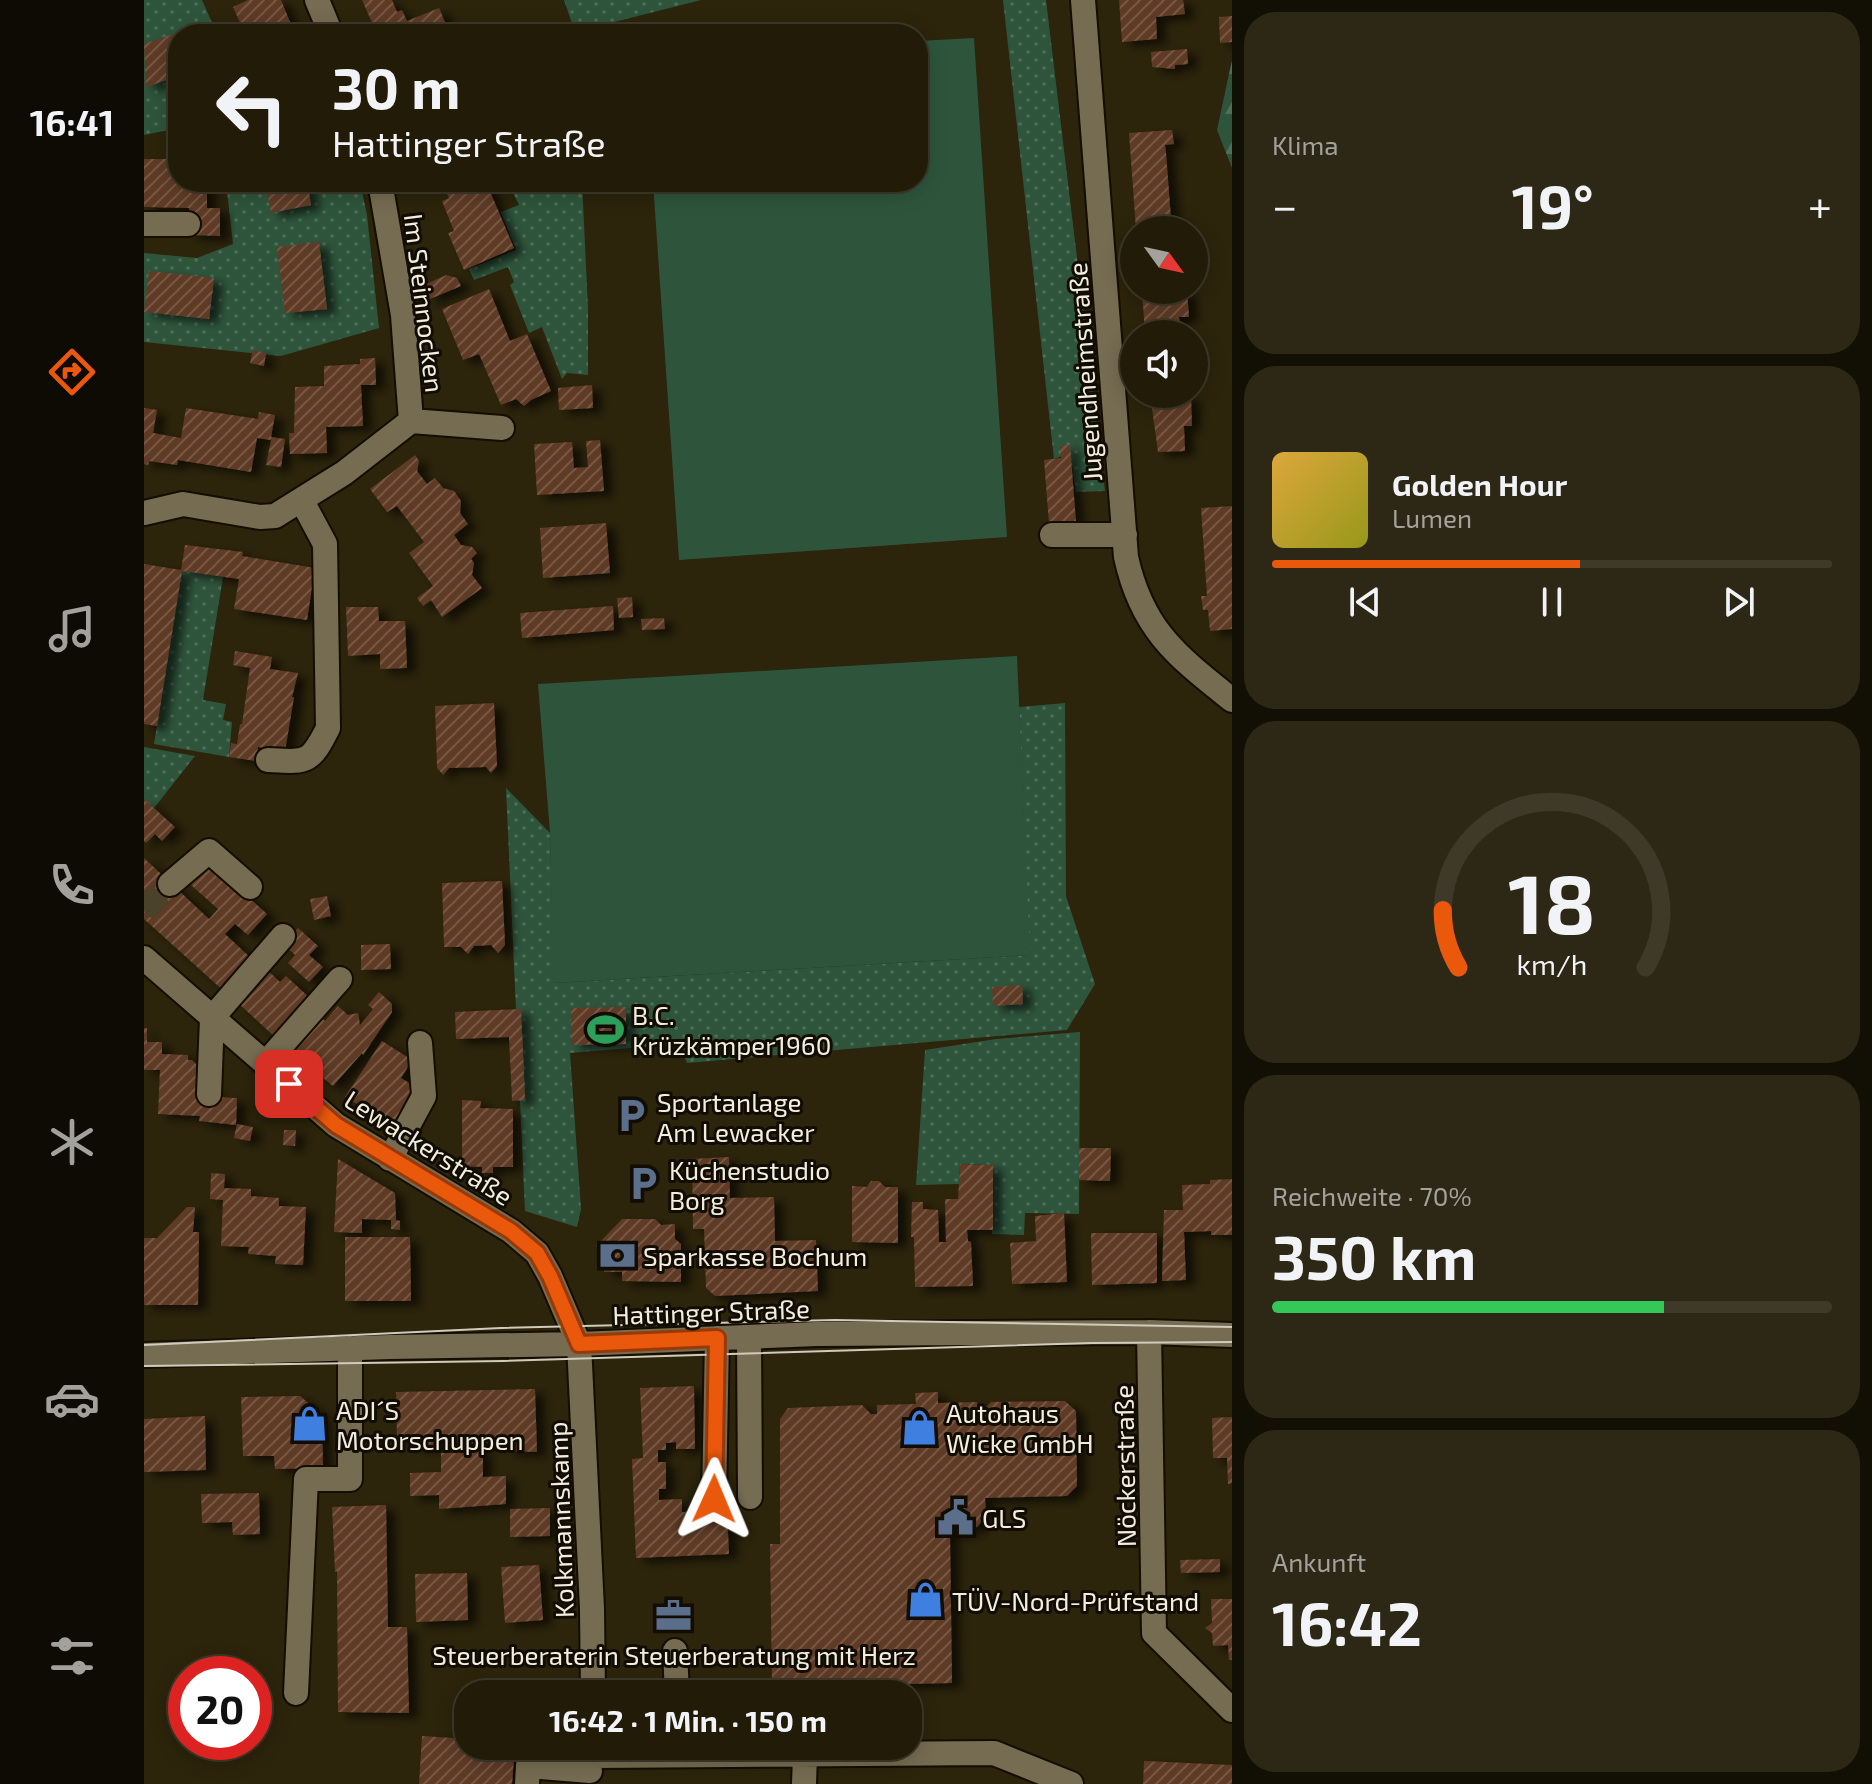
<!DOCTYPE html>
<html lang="de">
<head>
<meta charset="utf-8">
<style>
  :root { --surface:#211b08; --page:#2d2816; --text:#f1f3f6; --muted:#a2a19c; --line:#3e3929; --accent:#ea580c }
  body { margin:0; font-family:"Exo 2",sans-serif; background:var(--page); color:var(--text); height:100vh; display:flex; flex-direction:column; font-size:30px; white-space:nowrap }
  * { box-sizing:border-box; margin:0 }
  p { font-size:26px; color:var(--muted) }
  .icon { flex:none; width:44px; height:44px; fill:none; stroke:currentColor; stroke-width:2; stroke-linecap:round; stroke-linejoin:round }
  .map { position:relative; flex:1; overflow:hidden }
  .details { display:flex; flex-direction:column; gap:12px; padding:12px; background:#120f04; width:640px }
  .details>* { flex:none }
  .top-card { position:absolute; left:24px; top:24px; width:760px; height:168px; border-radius:32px; box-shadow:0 4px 20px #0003,0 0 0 2px var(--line); background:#211b08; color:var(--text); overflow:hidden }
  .needle { width:52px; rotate:123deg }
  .fabs { position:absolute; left:976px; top:216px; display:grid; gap:16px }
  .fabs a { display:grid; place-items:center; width:88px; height:88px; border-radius:50%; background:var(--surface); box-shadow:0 4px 20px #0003,0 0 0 2px var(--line); font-size:40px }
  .speed { position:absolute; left:24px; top:1656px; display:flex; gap:16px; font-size:40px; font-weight:700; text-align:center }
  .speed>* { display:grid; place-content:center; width:104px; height:104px; border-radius:50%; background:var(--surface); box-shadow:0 4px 20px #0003,0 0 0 2px var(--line); line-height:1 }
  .speed .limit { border:12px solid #d22; background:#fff; color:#111 }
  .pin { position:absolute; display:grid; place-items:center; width:68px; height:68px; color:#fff; margin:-34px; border-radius:16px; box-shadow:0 4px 12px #0006 }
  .me { position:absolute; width:88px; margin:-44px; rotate:1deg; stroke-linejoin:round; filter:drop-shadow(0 0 6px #0008) }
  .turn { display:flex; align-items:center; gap:28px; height:168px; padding:0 32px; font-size:36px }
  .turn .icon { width:104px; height:104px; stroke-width:2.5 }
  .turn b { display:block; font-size:56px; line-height:68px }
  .big { font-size:60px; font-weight:700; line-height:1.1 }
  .details .widget { flex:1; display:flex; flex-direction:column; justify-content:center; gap:12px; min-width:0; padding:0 28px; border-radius:32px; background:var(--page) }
  .details .dial { align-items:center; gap:0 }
  .dial svg { height:208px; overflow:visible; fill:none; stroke:var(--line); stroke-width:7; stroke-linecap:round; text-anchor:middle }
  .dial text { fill:var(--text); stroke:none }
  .song { display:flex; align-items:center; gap:24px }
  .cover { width:96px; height:96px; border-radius:12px; background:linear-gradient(135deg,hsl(40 70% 55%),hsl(60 70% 35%)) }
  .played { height:8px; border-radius:4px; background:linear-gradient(90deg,var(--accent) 55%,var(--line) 55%) }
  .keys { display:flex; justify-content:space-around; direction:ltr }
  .heat { display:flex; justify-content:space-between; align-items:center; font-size:44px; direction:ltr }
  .charge { height:12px; border-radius:6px; background:linear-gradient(90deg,#34c759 70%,var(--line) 0) }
  .trip { position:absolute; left:310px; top:1680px; width:468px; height:80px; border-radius:32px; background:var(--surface); box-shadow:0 4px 20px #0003,0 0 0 2px var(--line); font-weight:700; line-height:80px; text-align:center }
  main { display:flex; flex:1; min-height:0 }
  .menu { display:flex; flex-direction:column; width:144px; justify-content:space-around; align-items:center; background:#0d0b03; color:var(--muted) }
  .menu .icon { width:56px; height:56px }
  .menu .active { color:var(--accent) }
  .menu b { font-size:36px; color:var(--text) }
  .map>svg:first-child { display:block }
  .grass { fill:url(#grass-dots) }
  .forest { fill:url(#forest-firs) }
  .pitch { fill:#2e553c }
  .building { fill:url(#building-hatch); filter:url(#shadow) }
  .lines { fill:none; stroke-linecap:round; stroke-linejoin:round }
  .minor-tunnel { stroke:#4a422b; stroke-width:24; stroke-dasharray:24 12; stroke-linecap:butt }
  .minor-casing { stroke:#140d00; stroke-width:28 }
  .minor { stroke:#766c52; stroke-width:24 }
  .tram { stroke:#d0cbbb; stroke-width:2 }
  .route-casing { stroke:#983908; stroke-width:20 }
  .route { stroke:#ea580c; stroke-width:14 }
  .labels { text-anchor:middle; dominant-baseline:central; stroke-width:6; stroke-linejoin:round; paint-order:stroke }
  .street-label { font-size:26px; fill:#f2eddf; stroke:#110d04 }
  .poi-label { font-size:26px; fill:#f2eddf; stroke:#110d04; text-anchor:start }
</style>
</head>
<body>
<main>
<nav class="menu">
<b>16:41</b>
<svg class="icon active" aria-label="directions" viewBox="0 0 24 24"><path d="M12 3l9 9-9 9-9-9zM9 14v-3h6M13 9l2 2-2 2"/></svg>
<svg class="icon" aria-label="music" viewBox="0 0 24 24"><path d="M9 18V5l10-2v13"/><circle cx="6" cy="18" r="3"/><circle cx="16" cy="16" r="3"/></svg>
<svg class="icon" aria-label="phone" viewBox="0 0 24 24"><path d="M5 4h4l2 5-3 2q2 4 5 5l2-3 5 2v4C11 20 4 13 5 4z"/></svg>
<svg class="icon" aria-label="climate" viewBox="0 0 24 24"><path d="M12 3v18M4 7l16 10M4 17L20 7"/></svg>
<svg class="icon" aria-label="car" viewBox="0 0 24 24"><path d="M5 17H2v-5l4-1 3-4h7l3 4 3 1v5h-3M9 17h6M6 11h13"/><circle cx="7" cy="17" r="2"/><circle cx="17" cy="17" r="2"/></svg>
<svg class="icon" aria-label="filters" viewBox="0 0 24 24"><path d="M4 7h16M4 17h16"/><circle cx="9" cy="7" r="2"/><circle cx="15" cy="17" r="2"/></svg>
</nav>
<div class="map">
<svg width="1088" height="1784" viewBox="0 0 1088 1784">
  <defs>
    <pattern id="grass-dots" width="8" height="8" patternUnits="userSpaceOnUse" patternTransform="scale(2)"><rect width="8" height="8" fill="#2e553c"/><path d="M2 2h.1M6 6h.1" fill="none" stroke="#4d6e58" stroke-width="1.8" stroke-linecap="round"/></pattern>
    <pattern id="forest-firs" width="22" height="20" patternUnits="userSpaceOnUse" patternTransform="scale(2)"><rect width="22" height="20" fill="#2e553c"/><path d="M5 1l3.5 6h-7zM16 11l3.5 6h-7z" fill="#4d6e58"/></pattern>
    <pattern id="building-hatch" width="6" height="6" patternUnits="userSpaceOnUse" patternTransform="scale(2)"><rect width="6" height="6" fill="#5f3a25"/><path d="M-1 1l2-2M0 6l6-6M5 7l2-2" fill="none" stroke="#765744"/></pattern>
    <filter id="shadow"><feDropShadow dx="9" dy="5" stdDeviation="4" flood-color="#0009"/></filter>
  </defs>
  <rect width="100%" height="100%" fill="#2c240b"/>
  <path class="grass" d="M0 0H58L73 34H34V128L0 135Z
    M420 0H557L431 32Z
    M859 0H902L961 491 932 492 926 453 910 459Z
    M82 182H216L223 215 235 328 137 356 0 342V253L53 258 89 244Z
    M364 182H438L444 308V375L423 373 418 379 398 327 385 333 366 285 370 282 364 267 330 280 325 269 372 250 357 212 375 205Z
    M38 571 79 577 59 700 82 704 79 720 88 722 85 757 10 744Z
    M921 703 922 896 951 984 923 1030 543 1063 535 1044 426 1053 437 1209 433 1227 381 1211 362 788 406 833 410 983 885 955 875 707Z
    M0 747 51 756 10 808 0 799Z
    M936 1032 935 1214 881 1213 880 1235 848 1234 849 1165 816 1164 815 1184 772 1185 781 1050 852 1039Z"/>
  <path class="forest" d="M1088 60V168L1073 130Z"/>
  <path class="pitch" d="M830 38 863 537 535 560 509 182H774V41Z
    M873 656 886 955 409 983 406 833 394 684Z"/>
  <path class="building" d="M104 0H137L148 27 134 33 131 26 118 32 119 34H101L89 7Z
    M218 0H248L253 12 258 10 263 21 295 8 306 34H247L245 29 233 34Z
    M975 0H1039L1041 14 1012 17 1013 39 978 42Z
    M1088 16V42L1076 43 1075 17Z
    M53 26 55 34H34V76L2 87 0 44Z
    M1043 49 1044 64 1031 65V69L1008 67 1007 52Z
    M1028 130 1030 144 1021 145 1022 153 1027 219 1034 217 1035 230H992L985 133Z
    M0 159H34V182H63V208H76V236L45 235V208L0 207Z
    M121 182H163L167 205 127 213Z
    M298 182H342L370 248 320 270 304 233 310 231 298 201 305 198Z
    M175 242 183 309 141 313 133 247Z
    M5 271 70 278 65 319 0 312Z
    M302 275 313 278 317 286 286 299 280 285Z
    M345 289 366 341 383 334 407 391 387 400 380 406 372 399 357 405 335 354 319 360 298 309Z
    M998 290H1043L1045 317H1035L1036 334H1001Z
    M109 350 122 353 120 366 106 363Z
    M231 358 232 385H217L219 426 182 427 183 453 146 454 145 433H150L151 387 180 386V366L216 364V359Z
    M448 385 449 408 415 410 414 388Z
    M1006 394H1040L1041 397H1047L1048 426H1040L1041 451 1014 452Z
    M0 408 13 410 9 433 37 438 42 408 114 419 115 412 131 415 127 437 141 439 137 467 122 465 127 440 113 438 107 472 34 460 33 465 5 461 4 465 0 464Z
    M456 440 460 491 393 495 390 444 428 442 430 468 444 467 442 441Z
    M926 445 932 522 905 524 900 460 917 458 916 446Z
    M271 455 275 461 273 471 283 484 291 478 299 488 310 491 317 501 316 513 324 524 310 535 317 545 328 547 333 553 327 559 330 563 328 575 338 588 298 617 287 600 279 606 273 598 289 586 265 553 280 542 253 506 243 512 226 489Z
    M1088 506V629L1066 631 1064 610H1059L1057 596H1063L1057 508Z
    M462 523 466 573 399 578 396 528Z
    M41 545 99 552 98 556 171 568 163 620 90 609 95 579 38 571 13 726 0 724V564L37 570Z
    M488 597 489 617 475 618 473 598Z
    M469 606 470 630 378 638 376 613Z
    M202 607H234L235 621H261L263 668 236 669V654L204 656Z
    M520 618 521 629 498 630 497 619Z
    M91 651 128 657 126 669 154 673 148 697H150L141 751 114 747 112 761 85 757 87 743 93 744 96 724H98L106 668 89 665Z
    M350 703 353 766 347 773 342 767 305 768 299 775 293 768 291 706Z
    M0 799 31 827 18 841 11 834 2 843 0 841Z
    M0 858 65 919 74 909 47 885 67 863 123 914 104 935 91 924 81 934 110 961 82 993 0 919Z
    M358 881 361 945 354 953 347 945 330 946 324 954 317 947H300L298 883Z
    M183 896 187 916 170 920 166 899Z
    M154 928 174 946 165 955 179 967 165 982 144 963 151 955 139 944Z
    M246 944 247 969 217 970V945Z
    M122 969 136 982 142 976 168 1000 133 1039 93 1002Z
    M878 985 879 1004 849 1006 848 987Z
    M235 992 248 1004V1012L219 1055 218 1053 189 1086 146 1051 176 1017 181 1021 194 1006 204 1015 214 1013 216 1025 229 1009 224 1005Z
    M482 1007V1044L427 1045V1008Z
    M377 1009 381 1100 368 1101 365 1037 312 1039 311 1012Z
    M0 1028H3V1042H18V1054L44 1055V1060H48L54 1066 53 1070 58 1071 71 1097 93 1098 92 1125 55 1121 56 1116 14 1114 16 1070H0Z
    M238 1041 268 1060 257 1078 273 1088 250 1126 201 1097Z
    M318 1100 337 1101 336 1108 369 1109V1167H349V1173H338V1167L318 1166Z
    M93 1124 109 1127 106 1141 90 1138Z
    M140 1130H152L151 1146 139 1145Z
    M935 1148H967L966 1181 935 1180Z
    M585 1157 586 1198 630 1197 631 1241 672 1240 674 1291 571 1296 562 1288 560 1229H549L548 1159Z
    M194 1159 251 1193 252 1220 256 1221V1230L247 1229V1220L218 1219V1233L190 1232Z
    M816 1164 849 1165V1230H823L824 1241 827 1242 829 1286 771 1287 770 1237H767L768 1202H779V1209L794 1210 795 1242H802L801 1199H814Z
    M67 1173 81 1174 80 1188 107 1189V1196L135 1198V1206L162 1207 159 1265 131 1264 132 1256 104 1254 105 1247 77 1246 79 1200 66 1199Z
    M1088 1179V1235H1067V1231L1040 1232 1042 1280 1018 1281 1020 1210H1039L1038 1185 1066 1184V1180Z
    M727 1181H735L741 1187H754V1243L708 1242V1186L723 1187Z
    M43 1207H51L49 1232H55L54 1305H0V1238H13Z
    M920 1213 923 1282 868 1284 866 1243 892 1241 891 1216Z
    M478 1219H511L517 1225 531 1224V1239L537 1244V1282L478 1281V1272H460V1254L452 1246Z
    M947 1233H1013V1283L948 1285Z
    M201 1237H266L267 1301H201Z
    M550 1386 551 1449H532V1442L522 1443V1450H514V1462H522V1489H515V1500L538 1499V1512L583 1511 585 1554 492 1558 488 1459 499 1458 496 1388Z
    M391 1389 393 1452 363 1451V1442L323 1444V1449H339V1477L362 1476V1504L295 1509V1495L266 1496V1473L297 1472V1453H311V1440H291L292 1446H269V1441H253L252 1392Z
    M794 1392V1403L833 1402V1411H839L847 1402 921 1401 932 1411 933 1486 923 1496 841 1498 842 1512 836 1518 838 1521 834 1526 830 1529 827 1527 821 1533H806L808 1683 628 1687 626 1544H636V1419L644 1408 718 1405 727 1414H733V1405L772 1404 771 1393Z
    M156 1396 178 1415 179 1468 131 1469 130 1456H99L97 1397Z
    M61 1416 62 1470 0 1472V1419Z
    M1088 1417V1483L1084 1484 1083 1458H1069L1068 1418Z
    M115 1493 116 1534 89 1535 88 1522 58 1523 57 1494Z
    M242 1505 244 1627H263L265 1713 194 1712 193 1571 191 1572 188 1507Z
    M406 1508V1536L366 1537V1509Z
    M1076 1559V1572L1037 1573 1036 1560Z
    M395 1565 399 1620 361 1623 357 1567Z
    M323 1573 324 1620 272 1622 271 1574Z
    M1067 1599H1088V1660H1085L1084 1645 1069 1646 1068 1633 1061 1628 1068 1623Z
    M327 1681 375 1684V1694H326Z
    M278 1736 324 1739V1746H371L368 1784H275Z
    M1000 1761 1088 1765V1784H999Z"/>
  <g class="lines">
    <path class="minor-tunnel" d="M0 911 26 884"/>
    <defs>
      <path id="minor" d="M173 0 187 34
        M939 0 982 557C998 630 1033 656 1088 700
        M0 224H44
        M267 421 358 428
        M0 513 39 504 116 517 131 516 200 473 267 421 259 315 236 182
        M908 535H981
        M124 760C163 762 166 764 184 728L181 544 158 501
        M26 884 65 851 106 887
        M0 958 192 1125 367 1231 393 1253 406 1276 435 1344 448 1609 449 1694
        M121 1064 196 979
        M65 1094 68 1018 139 936
        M246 1159 280 1096 276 1043
        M1005 1332 1010 1633 1088 1710
        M605 1337 606 1497
        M0 1355 246 1347 435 1344 673 1334 1005 1332 1088 1335
        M570 1499 573 1338
        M531 1651 533 1694
        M152 1693 162 1479H206V1348
        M448 1756 850 1753 927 1784
        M383 1784 384 1766 446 1771
        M660 1784 661 1755"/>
    </defs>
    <use href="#minor" class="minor-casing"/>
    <use href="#minor" class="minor"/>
    <path class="tram" d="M0 1345 357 1328 691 1320 1088 1327
      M0 1366 359 1361 948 1343 1088 1342"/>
  </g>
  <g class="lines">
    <defs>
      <path id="route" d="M145 1084 192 1125 367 1231 393 1253 406 1276 435 1344 573 1338 570 1499"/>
    </defs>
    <use href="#route" class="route-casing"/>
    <use href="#route" class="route"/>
  </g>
  <defs>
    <symbol id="stadium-bare" viewBox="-9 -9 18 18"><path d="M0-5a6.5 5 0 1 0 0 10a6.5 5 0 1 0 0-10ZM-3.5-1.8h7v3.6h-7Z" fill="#2e9e5b" stroke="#110d04" stroke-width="2.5" paint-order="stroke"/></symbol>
    <symbol id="parking-bare" viewBox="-9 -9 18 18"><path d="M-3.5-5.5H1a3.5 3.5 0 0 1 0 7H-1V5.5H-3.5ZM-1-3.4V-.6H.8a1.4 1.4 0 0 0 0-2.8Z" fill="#5c6f8a" stroke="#110d04" stroke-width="2.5" paint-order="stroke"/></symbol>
    <symbol id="bank-bare" viewBox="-9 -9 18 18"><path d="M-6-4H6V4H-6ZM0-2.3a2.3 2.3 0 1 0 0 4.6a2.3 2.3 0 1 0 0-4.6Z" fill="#5c6f8a" stroke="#110d04" stroke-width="2.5" paint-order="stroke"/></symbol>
    <symbol id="shop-bare" viewBox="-9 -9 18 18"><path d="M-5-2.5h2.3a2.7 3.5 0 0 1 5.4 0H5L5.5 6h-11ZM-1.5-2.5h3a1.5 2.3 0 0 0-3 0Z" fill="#3f7fe0" stroke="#110d04" stroke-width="2.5" paint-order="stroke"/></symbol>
    <symbol id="civic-bare" viewBox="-9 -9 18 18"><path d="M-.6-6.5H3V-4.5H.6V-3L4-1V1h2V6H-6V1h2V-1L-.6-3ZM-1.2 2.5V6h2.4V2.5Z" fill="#5c6f8a" stroke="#110d04" stroke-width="2.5" paint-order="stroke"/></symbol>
    <symbol id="office-bare" viewBox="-9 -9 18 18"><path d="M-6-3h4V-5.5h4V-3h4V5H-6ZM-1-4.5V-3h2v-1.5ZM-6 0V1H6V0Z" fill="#5c6f8a" stroke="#110d04" stroke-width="2.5" paint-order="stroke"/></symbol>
  </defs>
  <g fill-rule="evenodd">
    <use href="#stadium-bare" x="436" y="1004" width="51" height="51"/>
    <use href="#parking-bare" x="462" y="1090" width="51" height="51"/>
    <use href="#parking-bare" x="474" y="1158" width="51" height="51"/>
    <use href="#bank-bare" x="448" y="1230" width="51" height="51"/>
    <use href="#shop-bare" x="140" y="1398" width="51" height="51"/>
    <use href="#shop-bare" x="750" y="1402" width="51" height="51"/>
    <use href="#civic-bare" x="786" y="1492" width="51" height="51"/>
    <use href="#shop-bare" x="756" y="1574" width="51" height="51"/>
    <use href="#office-bare" x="504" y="1590" width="51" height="51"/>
  </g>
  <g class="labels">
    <g class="street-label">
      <text transform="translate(281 303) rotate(83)">Im Steinnocken</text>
      <text transform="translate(940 372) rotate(-94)">Jugendheimstraße</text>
      <text transform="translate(285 1147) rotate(32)">Lewackerstraße</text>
      <text transform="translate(567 1311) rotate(-2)">Hattinger Straße</text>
      <text transform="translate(980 1466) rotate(-91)">Nöckerstraße</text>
      <text transform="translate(416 1520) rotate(-92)">Kolkmannskamp</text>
    </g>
    <g class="poi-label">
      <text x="488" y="1014">B.C.<tspan x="488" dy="30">Krüzkämper1960</tspan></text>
      <text x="513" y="1101">Sportanlage<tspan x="513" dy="30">Am Lewacker</tspan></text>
      <text x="525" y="1169">Küchenstudio<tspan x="525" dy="30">Borg</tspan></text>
      <text x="499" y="1255">Sparkasse Bochum</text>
      <text x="192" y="1409">ADI´S<tspan x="192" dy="30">Motorschuppen</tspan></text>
      <text x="802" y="1412">Autohaus<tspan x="802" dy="30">Wicke GmbH</tspan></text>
      <text x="838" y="1517">GLS</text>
      <text x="808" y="1600">TÜV-Nord-Prüfstand</text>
      <text x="530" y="1654" text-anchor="middle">Steuerberaterin Steuerberatung mit Herz</text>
    </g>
  </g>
</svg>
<div class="fabs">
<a><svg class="needle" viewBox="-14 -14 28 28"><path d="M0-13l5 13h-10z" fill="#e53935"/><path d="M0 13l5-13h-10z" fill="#a2a19c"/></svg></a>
<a><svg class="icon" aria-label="sound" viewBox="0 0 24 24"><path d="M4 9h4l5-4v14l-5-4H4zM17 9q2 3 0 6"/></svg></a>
</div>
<div class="speed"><div class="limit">20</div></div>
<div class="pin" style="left:145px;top:1084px;background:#d93025"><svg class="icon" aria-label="arrive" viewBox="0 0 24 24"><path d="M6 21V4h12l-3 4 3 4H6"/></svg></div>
<svg class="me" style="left:570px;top:1499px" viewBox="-20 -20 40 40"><path d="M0-17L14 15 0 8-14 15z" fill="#ea580c" stroke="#fff" stroke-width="4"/></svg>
<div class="trip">16:42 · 1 Min. · 150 m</div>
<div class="top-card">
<div class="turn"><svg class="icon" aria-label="left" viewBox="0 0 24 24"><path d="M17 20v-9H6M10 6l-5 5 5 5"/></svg><div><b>30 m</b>Hattinger Straße</div></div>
</div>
</div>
<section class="details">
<div class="widget"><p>Klima</p>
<div class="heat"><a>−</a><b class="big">19°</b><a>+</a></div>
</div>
<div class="widget">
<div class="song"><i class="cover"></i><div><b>Golden Hour</b><p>Lumen</p></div></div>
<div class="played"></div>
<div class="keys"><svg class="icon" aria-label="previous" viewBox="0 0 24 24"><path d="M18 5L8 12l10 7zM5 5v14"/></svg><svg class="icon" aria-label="pause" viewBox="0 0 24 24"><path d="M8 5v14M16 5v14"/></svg><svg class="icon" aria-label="next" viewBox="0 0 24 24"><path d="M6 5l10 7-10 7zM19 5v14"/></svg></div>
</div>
<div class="widget dial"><svg viewBox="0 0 100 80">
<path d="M14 69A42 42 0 1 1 86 69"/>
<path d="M14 69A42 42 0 0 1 8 47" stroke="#ea580c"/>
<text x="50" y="56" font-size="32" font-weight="700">18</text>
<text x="50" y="72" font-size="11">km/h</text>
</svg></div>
<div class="widget"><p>Reichweite · 70%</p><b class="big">350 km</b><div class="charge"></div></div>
<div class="widget"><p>Ankunft</p><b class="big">16:42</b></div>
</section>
</main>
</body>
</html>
